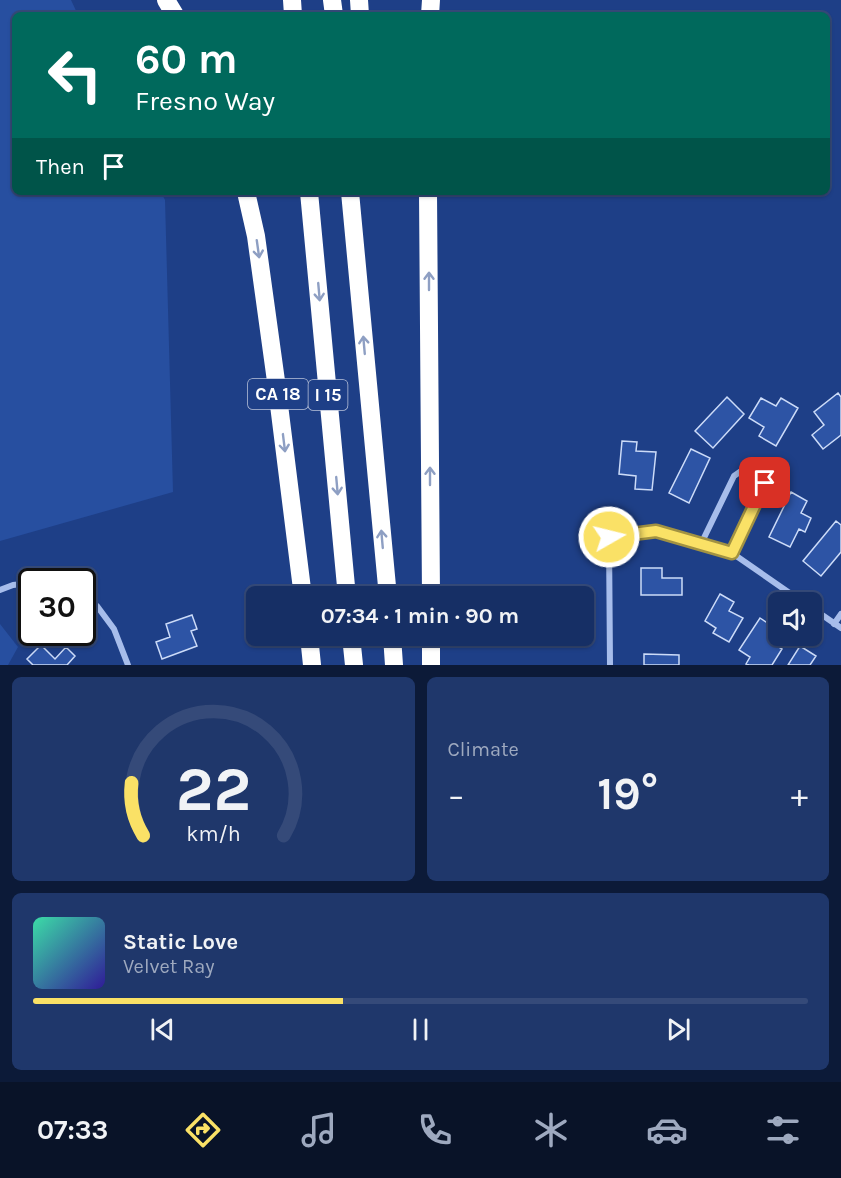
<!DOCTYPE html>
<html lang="en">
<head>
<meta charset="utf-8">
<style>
  :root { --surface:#162f65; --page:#1f376b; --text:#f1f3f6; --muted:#9ea9bf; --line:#354a79; --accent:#fae166 }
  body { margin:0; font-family:Karla,sans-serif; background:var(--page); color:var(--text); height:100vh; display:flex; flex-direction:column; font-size:22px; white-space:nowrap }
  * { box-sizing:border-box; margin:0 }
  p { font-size:20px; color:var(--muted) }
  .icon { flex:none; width:33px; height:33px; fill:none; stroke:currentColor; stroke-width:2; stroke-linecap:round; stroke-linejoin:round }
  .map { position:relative; height:665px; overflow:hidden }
  .panel { display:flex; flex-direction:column; gap:12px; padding:12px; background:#0c1a38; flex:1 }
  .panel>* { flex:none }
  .guide { position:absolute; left:12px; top:12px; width:818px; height:183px; border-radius:9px; box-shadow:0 2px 4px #0004,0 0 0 2px var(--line); background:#00695c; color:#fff; overflow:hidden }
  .tools { position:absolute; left:768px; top:592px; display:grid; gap:12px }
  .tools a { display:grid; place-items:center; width:54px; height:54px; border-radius:9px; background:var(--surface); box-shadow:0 2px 4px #0004,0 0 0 2px var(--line); font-size:30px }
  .speed { position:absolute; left:18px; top:568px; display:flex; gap:12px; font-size:30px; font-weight:700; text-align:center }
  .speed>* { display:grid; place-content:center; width:78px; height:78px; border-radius:50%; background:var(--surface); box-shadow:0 2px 4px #0004,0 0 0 2px var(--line); line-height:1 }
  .speed .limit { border:3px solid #111; border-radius:9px; background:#fff; color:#111 }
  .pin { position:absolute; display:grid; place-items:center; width:51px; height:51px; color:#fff; margin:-26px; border-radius:12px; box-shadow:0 3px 9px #0006 }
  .me { position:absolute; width:66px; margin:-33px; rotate:82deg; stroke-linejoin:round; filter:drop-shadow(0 0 4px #0008) }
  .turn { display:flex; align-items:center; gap:21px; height:126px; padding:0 24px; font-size:27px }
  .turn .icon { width:78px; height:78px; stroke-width:2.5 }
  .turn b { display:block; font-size:42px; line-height:51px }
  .then { display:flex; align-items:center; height:57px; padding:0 24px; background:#0003; gap:12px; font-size:22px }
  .big { font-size:45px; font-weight:700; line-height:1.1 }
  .panel .card { flex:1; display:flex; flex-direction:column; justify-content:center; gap:9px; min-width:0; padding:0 21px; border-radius:9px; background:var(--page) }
  .panel .dial { align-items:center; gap:0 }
  .dial svg { height:156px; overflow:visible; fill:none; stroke:var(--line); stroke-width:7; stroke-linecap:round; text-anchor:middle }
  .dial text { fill:var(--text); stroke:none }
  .song { display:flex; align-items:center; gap:18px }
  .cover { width:72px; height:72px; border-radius:9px; background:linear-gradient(135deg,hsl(160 70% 55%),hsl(250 70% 35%)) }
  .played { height:6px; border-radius:3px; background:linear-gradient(90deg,var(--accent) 40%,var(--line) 40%) }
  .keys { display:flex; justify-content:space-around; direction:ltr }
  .heat { display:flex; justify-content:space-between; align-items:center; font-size:33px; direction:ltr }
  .panel .tiles { flex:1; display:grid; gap:12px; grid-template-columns:1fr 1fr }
  .card:last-child { grid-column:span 2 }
  .trip { position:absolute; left:246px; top:586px; width:348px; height:60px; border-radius:9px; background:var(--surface); box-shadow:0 2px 4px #0004,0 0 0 2px var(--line); font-weight:700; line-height:60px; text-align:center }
  .dock { display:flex; height:96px; justify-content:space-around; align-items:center; background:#091328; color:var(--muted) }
  .dock .icon { width:42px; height:42px }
  .dock .current { color:var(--accent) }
  .dock b { font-size:27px; color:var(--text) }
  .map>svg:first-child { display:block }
  .green { fill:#274fa0 }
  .building { fill:#2d54a5; stroke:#ccdbf8; stroke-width:1.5 }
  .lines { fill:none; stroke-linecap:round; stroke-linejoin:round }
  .minor { stroke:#a7bdeb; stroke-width:6 }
  .motorway { stroke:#fff; stroke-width:18 }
  .oneway { stroke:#8e9fc3 }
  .route-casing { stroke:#a29242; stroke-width:15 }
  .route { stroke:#fae166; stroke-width:10 }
  .labels { text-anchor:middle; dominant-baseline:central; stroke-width:6; stroke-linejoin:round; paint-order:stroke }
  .shield { fill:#1e3f87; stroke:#bcc5db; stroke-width:1.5 }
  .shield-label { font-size:18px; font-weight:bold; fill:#fff }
</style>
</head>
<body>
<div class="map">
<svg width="841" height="665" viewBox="0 0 841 665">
  <rect width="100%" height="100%" fill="#1e3f87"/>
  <path class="green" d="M0 0H71L78 15H15V192H161L165 200 173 492 0 541Z
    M0 624 18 647 8 665H0Z"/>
  <path class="building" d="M838 393 841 397V435L823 449 812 435 824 425 814 412Z
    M727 397 744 414 713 448 695 431Z
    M761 398 776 406 781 398 798 408 776 446 759 436 764 427 749 418Z
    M622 441 637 442 636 451 656 452 652 490 635 489 636 476 619 474Z
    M691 449 710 458 689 503 669 493Z
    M791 492 807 501 801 513 811 518 805 532 799 529 790 547 769 537Z
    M836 521 841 525V552L821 576 803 561Z
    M641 568H662V578H682V595H641Z
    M720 594 734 602 729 611 743 618 729 642 713 633 716 628 705 621Z
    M192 615 197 629 191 631 197 646 162 659 156 642 170 637 166 624Z
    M760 618 775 628 768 640 782 649 772 665H749L746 664 750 657 739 650Z
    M41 645 55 659 66 647 75 656 67 665H33L27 659Z
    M800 646 816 656 810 665H788Z
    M644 654 679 655V665H644Z"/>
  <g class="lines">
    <path class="minor" d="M701 544 734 476 744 469 758 473 765 483 732 553
      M0 590 13 585 32 583
      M82 597 97 606 114 629 128 665
      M812 608 841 628
      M834 624 841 614
      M610 665 609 537 656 531 732 553 804 603"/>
    <path class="motorway" d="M166 0 175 15
      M292 0 293 15
      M332 0 334 15
      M359 0 360 15
      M430 15 431 0
      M246 192 256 236 276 381 303 597
      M309 192 347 597
      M350 192 388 597
      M428 192 431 597
      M309 636 312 665
      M351 636 354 665
      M392 636 394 665
      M431 636V665"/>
  </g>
  <defs><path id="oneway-shaft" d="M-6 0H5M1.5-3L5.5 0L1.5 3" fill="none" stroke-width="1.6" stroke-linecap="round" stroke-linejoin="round" transform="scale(1.5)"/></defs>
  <g class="oneway">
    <use href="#oneway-shaft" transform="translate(258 249) rotate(82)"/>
    <use href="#oneway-shaft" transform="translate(429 281) rotate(-90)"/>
    <use href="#oneway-shaft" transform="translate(319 292) rotate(85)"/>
    <use href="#oneway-shaft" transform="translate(364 345) rotate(-95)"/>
    <use href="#oneway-shaft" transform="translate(284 443) rotate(83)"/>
    <use href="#oneway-shaft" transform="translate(430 476) rotate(-90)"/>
    <use href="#oneway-shaft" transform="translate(337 486) rotate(85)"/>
    <use href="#oneway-shaft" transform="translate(382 539) rotate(-95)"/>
  </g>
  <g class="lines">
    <defs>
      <path id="route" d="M609 537 656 531 732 553 765 483"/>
    </defs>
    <use href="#route" class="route-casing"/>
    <use href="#route" class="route"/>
  </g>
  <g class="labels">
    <g class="shield">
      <rect x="248" y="379" width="60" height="30" rx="4.5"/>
      <rect x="308.5" y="380" width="39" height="30" rx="4.5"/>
    </g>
    <g class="shield-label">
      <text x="278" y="394">CA 18</text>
      <text x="328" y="395">I 15</text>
    </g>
  </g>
</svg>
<div class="tools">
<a><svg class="icon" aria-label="sound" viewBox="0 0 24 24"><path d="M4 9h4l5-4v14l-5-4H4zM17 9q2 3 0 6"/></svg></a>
</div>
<div class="speed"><div class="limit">30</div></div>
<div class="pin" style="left:765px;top:483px;background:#d93025"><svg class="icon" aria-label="arrive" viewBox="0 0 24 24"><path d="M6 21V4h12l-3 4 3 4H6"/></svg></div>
<svg class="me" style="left:609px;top:537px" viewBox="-20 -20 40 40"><circle r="17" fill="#fae166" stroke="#fff" stroke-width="3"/><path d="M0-11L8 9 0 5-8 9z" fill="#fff"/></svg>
<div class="trip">07:34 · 1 min · 90 m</div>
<div class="guide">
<div class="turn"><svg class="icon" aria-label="left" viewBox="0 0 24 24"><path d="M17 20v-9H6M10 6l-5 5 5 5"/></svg><div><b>60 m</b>Fresno Way</div></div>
<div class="then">Then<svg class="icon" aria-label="arrive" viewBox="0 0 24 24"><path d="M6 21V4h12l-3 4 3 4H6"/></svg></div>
</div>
</div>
<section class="panel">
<div class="tiles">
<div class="card dial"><svg viewBox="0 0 100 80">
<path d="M14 69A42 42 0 1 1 86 69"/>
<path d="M14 69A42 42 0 0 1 8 42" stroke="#fae166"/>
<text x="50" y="56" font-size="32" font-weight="700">22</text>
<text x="50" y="72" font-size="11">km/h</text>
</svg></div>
<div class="card"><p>Climate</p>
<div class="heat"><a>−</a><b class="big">19°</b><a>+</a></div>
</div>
<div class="card">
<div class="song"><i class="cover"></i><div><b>Static Love</b><p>Velvet Ray</p></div></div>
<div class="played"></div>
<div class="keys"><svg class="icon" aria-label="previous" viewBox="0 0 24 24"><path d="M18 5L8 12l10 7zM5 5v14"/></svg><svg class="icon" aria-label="pause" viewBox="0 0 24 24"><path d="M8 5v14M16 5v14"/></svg><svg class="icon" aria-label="next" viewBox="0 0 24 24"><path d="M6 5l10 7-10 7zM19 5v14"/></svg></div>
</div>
</div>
</section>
<nav class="dock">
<b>07:33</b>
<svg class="icon current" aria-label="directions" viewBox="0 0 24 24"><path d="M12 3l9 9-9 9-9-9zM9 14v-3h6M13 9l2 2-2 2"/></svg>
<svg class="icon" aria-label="music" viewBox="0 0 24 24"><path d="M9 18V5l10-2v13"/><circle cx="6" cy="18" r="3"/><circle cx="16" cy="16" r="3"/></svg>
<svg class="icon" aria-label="phone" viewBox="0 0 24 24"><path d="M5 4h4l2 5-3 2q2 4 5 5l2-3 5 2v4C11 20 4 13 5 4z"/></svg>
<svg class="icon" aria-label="climate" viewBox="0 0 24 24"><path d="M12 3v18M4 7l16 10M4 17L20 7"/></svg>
<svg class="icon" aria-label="car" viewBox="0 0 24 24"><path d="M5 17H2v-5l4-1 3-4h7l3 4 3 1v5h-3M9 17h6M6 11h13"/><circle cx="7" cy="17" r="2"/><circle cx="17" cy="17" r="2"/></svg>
<svg class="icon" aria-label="filters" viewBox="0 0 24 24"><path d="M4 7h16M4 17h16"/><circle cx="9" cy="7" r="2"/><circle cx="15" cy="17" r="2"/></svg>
</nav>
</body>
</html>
